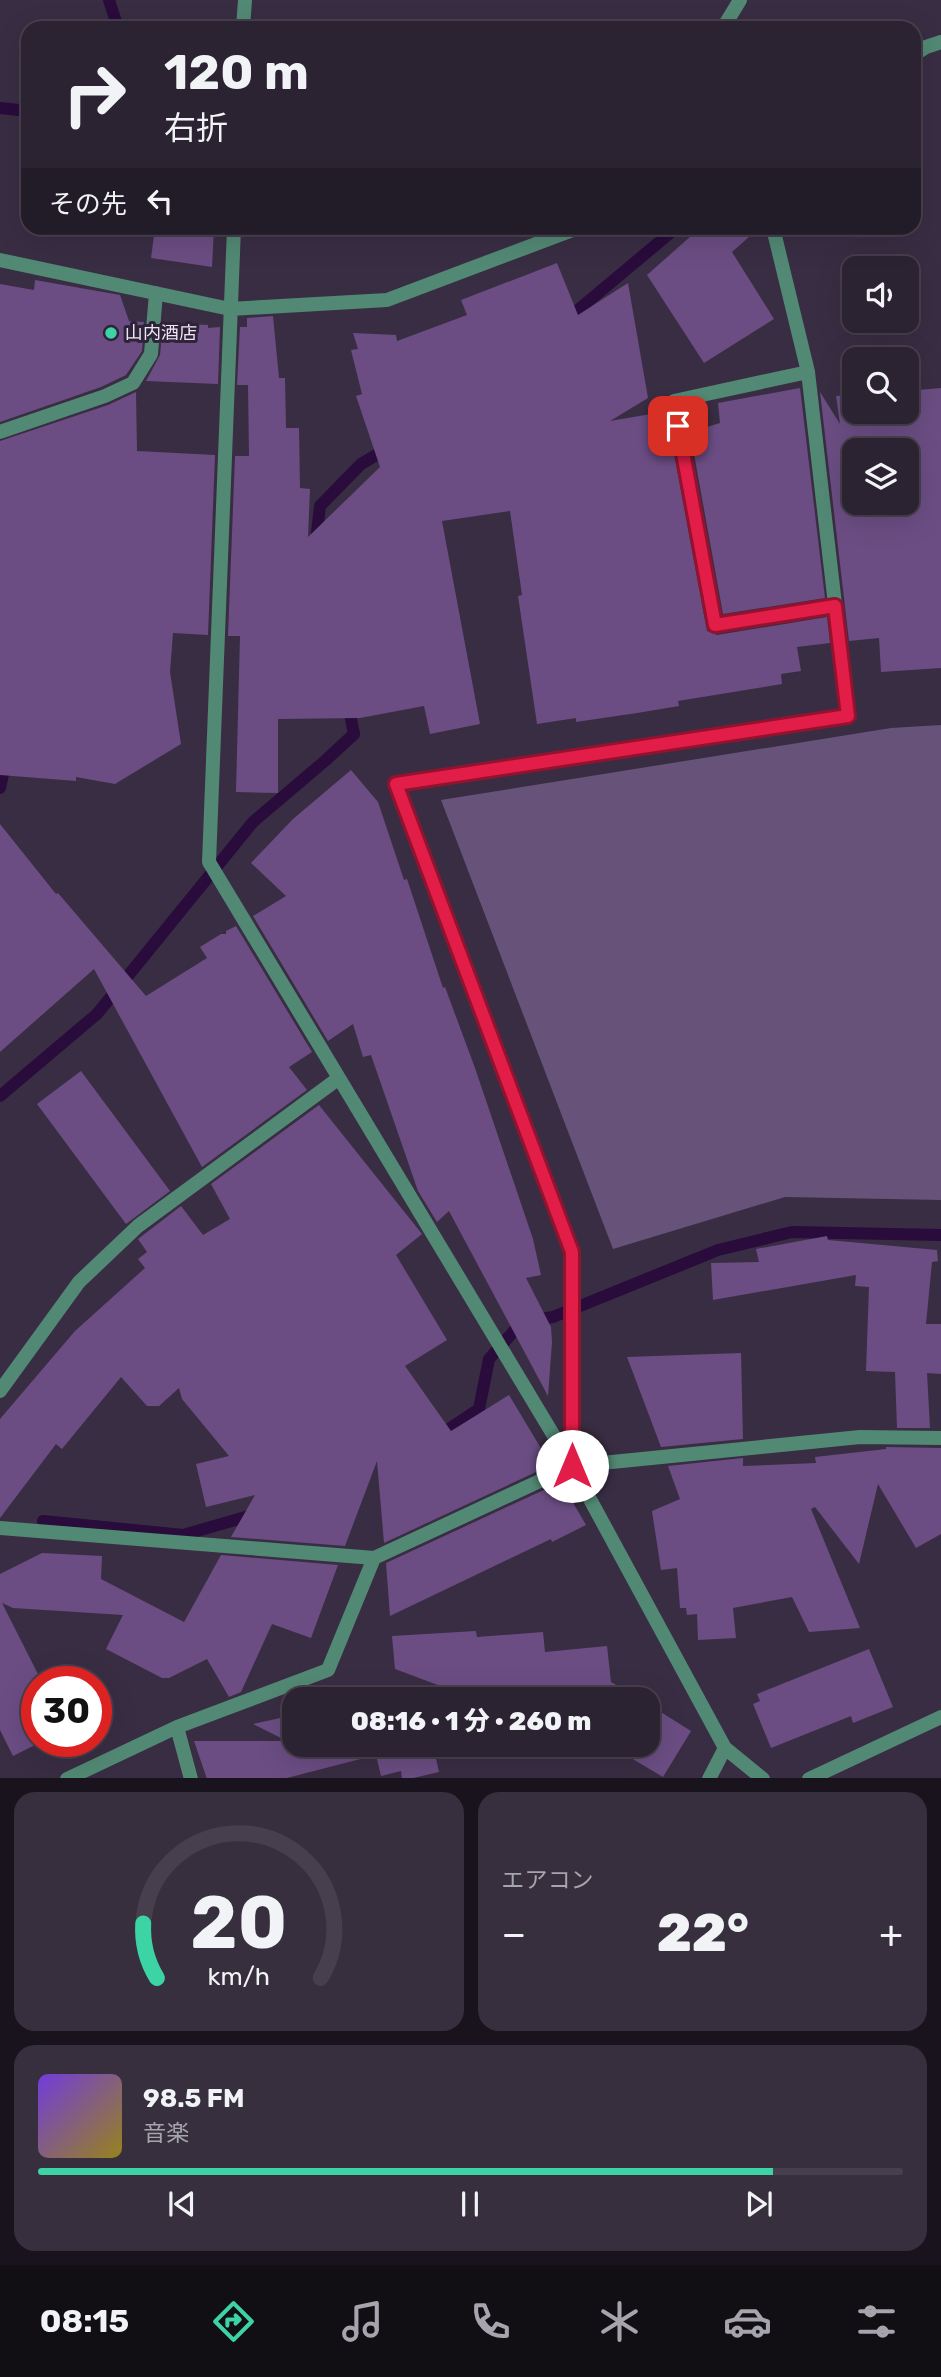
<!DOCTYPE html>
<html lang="ja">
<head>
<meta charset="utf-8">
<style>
  :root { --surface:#2b2232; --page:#372f3e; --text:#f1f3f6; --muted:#a6a4ac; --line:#473f4d; --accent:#3cd4a4 }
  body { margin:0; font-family:Rubik,"Noto Sans JP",sans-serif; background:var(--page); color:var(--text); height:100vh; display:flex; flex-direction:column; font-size:26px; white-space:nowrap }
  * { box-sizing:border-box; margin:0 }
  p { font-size:23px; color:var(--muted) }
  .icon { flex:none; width:38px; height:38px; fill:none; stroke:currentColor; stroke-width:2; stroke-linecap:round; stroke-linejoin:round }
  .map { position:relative; height:1778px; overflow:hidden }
  .drawer { display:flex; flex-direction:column; gap:14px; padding:14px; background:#18131c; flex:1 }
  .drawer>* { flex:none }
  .top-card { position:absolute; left:21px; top:21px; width:900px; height:214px; border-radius:21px; box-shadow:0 7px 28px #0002,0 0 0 2px var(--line); background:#2b2232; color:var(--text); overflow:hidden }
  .fabs { position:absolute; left:842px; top:256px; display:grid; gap:14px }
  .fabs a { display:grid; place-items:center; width:77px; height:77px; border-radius:14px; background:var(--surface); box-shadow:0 7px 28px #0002,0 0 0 2px var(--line); font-size:35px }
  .speed { position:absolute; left:21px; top:1666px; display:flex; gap:14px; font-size:35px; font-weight:700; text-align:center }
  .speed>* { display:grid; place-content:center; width:91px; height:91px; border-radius:50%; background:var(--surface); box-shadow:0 7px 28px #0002,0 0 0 2px var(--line); line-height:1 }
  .speed .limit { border:10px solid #d22; background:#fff; color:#111 }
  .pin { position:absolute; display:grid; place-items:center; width:60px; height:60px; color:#fff; margin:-30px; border-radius:14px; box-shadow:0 4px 10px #0006 }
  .me { position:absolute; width:77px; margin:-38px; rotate:0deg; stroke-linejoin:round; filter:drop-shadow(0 0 5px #0008) }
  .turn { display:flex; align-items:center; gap:24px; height:147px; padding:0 28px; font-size:32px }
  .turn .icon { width:91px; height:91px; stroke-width:2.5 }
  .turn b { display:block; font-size:49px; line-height:60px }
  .then { display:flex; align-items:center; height:66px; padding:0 28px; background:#0003; gap:14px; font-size:26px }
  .big { font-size:52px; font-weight:800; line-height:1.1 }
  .drawer .tile { flex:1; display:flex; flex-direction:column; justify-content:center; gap:10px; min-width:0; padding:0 24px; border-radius:21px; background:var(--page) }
  .drawer .dial { align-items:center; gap:0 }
  .dial svg { height:182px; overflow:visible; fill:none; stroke:var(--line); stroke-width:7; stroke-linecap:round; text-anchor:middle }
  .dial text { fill:var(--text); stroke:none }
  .song { display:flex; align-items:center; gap:21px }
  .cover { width:84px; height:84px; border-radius:10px; background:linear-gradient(135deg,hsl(260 70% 55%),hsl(50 70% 35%)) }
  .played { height:7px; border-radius:4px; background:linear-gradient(90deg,var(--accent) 85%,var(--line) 85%) }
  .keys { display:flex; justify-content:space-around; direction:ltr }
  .heat { display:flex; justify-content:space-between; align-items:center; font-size:38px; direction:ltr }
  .drawer .tiles { flex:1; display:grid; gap:14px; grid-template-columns:1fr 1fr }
  .tile:last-child { grid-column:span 2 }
  .trip { position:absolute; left:282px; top:1687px; width:378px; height:70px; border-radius:21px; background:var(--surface); box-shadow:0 7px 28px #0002,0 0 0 2px var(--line); font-weight:800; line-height:70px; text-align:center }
  .dock { display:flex; height:112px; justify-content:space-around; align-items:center; background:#110e14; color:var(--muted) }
  .dock .icon { width:49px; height:49px }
  .dock .active { color:var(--accent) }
  .dock b { font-size:32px; color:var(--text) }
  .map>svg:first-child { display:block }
  .green { fill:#675379 }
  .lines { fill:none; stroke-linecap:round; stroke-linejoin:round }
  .stream { stroke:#290b3c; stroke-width:12 }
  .building { fill:#6b4d83; fill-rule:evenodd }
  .minor { stroke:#528974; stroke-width:14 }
  .route-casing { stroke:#92132f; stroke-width:18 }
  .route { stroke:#e11d48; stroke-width:12 }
  .poi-dot { fill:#3cd4a4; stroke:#2e2338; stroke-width:2.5 }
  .labels { text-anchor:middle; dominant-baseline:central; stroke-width:6; stroke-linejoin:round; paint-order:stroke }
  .poi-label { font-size:18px; fill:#ece5f3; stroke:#2e2338; text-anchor:start }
</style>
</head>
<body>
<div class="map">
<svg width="941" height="1779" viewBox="0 0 941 1779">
  <rect width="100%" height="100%" fill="#392d43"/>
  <path class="green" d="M941 725V1200L785 1197 613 1249 441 800 891 728Z"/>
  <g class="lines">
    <path class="stream" d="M109 0 118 28
      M0 108 28 111
      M566 320 676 228
      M316 542 320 506 361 464 390 447
      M0 788 6 761
      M0 1096 97 1014 253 822 326 760 354 734 348 704
      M437 1437 479 1409 489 1359 522 1322 553 1317 718 1250 792 1232 941 1235
      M43 1521 183 1535 256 1514"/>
  </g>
  <path class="building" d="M155 228H214L212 267 151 258Z
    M700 228H759L732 252 774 319 704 363 647 275Z
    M557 263 578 315 628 283 648 398 610 421 651 414 656 440 671 437 707 631 717 635 827 617 830 643 797 647 801 671 781 674 782 684 678 701 679 706 637 713 576 722V718L537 724 518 596 522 595 510 511 442 521 480 724 430 734 424 706 360 718 278 719V793L236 792 240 636H228L235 456H249L248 385H237L240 327H247V318L273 316 279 378H285L286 428H299L300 488 310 489 308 537 380 467 356 396 362 394 351 350 358 349 353 333 396 335 397 341 467 315 461 300Z
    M35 280 120 295 129 321 144 322 142 351 126 375 101 387 0 422V284L34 290Z
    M163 323 208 325V328L220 327 218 384 146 381 160 355Z
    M800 388 825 598 723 614 690 432 720 423 718 403Z
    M941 388V668L881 672 879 638 849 641 820 392 840 424 836 396 854 394V411H906V391ZM854 450H906V502H854Z
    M136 392 137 451 215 455 208 635 173 633 170 672 181 744 115 784 76 777V781L0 775V441L108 405Z
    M351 770 378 802 404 880 407 879 443 988 445 987 475 1068 533 1239 541 1275 526 1278 551 1327 552 1342 548 1396 449 1211 437 1222 418 1191 371 1055 363 1057 353 1024 328 1041 253 916 286 896 251 863 293 819Z
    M0 824 56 894 58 893 146 996 207 958 200 947 221 934H226V931L236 926 312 1052 289 1067 307 1090 202 1167 94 969 0 1052Z
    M81 1071 170 1191 126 1224 37 1104Z
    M319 1105 422 1234 396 1255 447 1340 405 1366 451 1431 509 1395 551 1465 384 1543 377 1461 345 1546 231 1537 255 1495 206 1507 196 1464 229 1456 182 1399 179 1388 159 1406H147L121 1377 62 1449 56 1444 0 1518V1419L75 1331 145 1268 138 1259 147 1252 138 1239 181 1206 203 1235 230 1219 211 1184Z
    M827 1236 828 1240 937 1250 938 1261 932 1262 926 1324H941V1374L927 1373 930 1428H897L895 1372 866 1371 869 1287 855 1286 856 1275 713 1300 711 1263 759 1262 756 1249Z
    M741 1353 743 1439 661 1447 627 1357Z
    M886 1447 941 1448V1534L916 1548 878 1484 859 1564 815 1507 811 1509 860 1628 809 1632 792 1597 733 1608 736 1638 698 1640 697 1614 687 1615 686 1608H680L677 1568 661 1570 652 1511 680 1499 668 1466 743 1458V1466L816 1463 815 1457 886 1449Z
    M561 1482 586 1525 552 1542 551 1539 390 1616 386 1563Z
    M42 1553 102 1556 101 1579 184 1622 221 1555 338 1565 311 1638 272 1624 241 1692 229 1697 207 1659 169 1678H162L106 1649 123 1615 13 1608 2 1603 42 1682H37V1741H43L13 1756 0 1730V1574Z
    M476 1631 477 1637 543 1632 545 1652 607 1646 611 1682 640 1699H475L395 1669 392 1636Z
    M869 1649 893 1707 853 1723 851 1716 771 1748 753 1704 760 1701 757 1694Z
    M420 1687 423 1699H365Z
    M648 1704 691 1731 663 1777 609 1745H648Z
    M294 1715V1745H433L439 1772 409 1779H402L401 1771 381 1776 376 1755 283 1779H207L194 1741H287L253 1724Z"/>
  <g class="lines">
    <path class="minor" d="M243 28 245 0
      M723 28 740 0
      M914 55 926 47 941 42
      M234 228 209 862 339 1078
      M0 260 230 309 387 300 578 228
      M808 372 674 401 715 625 835 606
      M0 432 105 396 133 383 151 354 156 293
      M0 1391 79 1282 138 1226 339 1078 572 1466 725 1748 763 1779
      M572 1466V1252L396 784 848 716 808 372 773 228
      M0 1528 374 1558 572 1466 860 1437 941 1438
      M177 1727 191 1779
      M67 1779 177 1727 328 1670 374 1558
      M709 1779 725 1748
      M809 1779 941 1717"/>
  </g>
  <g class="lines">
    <defs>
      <path id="route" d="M572 1466V1252L396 784 848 716 835 606 715 625 678 426"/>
    </defs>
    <use href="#route" class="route-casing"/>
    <use href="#route" class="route"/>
  </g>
  <circle class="poi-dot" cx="111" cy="333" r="7"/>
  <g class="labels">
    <g class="poi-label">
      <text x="125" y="333">山内酒店</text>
    </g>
  </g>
</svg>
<div class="fabs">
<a><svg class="icon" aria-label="sound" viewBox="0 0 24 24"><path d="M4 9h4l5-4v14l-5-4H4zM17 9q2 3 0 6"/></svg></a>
<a><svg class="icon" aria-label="search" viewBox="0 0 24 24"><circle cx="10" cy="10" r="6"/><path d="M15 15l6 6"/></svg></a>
<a><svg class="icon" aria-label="layers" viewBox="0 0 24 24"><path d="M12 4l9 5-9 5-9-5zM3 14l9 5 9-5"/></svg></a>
</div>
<div class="speed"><div class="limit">30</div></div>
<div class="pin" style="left:678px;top:426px;background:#d93025"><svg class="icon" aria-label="arrive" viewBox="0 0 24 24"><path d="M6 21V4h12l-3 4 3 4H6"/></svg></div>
<svg class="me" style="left:572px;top:1466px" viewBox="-20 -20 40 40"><circle r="19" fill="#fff"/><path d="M0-13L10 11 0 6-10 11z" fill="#e11d48"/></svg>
<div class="trip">08:16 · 1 分 · 260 m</div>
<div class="top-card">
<div class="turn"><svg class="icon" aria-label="right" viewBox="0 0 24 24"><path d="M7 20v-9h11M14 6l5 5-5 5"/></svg><div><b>120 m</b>右折</div></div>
<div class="then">その先<svg class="icon" aria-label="left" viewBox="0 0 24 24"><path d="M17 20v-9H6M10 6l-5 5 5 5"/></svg></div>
</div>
</div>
<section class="drawer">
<div class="tiles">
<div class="tile dial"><svg viewBox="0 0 100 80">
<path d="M14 69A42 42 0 1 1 86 69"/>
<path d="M14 69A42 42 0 0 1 8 45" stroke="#3cd4a4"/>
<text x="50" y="56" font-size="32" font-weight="700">20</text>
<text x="50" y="72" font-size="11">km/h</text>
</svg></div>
<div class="tile"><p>エアコン</p>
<div class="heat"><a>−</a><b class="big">22°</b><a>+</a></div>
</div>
<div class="tile">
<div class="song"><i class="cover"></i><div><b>98.5 FM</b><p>音楽</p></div></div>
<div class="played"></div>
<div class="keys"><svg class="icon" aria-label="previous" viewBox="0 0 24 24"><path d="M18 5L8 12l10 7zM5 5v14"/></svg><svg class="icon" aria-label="pause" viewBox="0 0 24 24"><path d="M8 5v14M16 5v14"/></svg><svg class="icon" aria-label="next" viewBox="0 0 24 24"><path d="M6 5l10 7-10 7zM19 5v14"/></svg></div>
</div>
</div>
</section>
<nav class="dock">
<b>08:15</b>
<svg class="icon active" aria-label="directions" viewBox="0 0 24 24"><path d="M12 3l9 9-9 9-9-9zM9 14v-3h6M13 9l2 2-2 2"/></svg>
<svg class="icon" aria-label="music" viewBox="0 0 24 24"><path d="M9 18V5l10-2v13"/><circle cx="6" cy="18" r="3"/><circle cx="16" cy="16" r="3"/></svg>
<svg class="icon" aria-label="phone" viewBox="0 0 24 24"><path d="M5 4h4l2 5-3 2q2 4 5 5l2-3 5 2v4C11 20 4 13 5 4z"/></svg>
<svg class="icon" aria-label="climate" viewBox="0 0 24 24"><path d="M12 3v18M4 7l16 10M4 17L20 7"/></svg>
<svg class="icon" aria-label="car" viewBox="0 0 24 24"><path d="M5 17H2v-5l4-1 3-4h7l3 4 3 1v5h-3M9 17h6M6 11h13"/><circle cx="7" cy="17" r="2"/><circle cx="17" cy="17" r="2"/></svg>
<svg class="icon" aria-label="filters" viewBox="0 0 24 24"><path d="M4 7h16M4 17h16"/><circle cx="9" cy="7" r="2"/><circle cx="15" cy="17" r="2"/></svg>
</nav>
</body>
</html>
